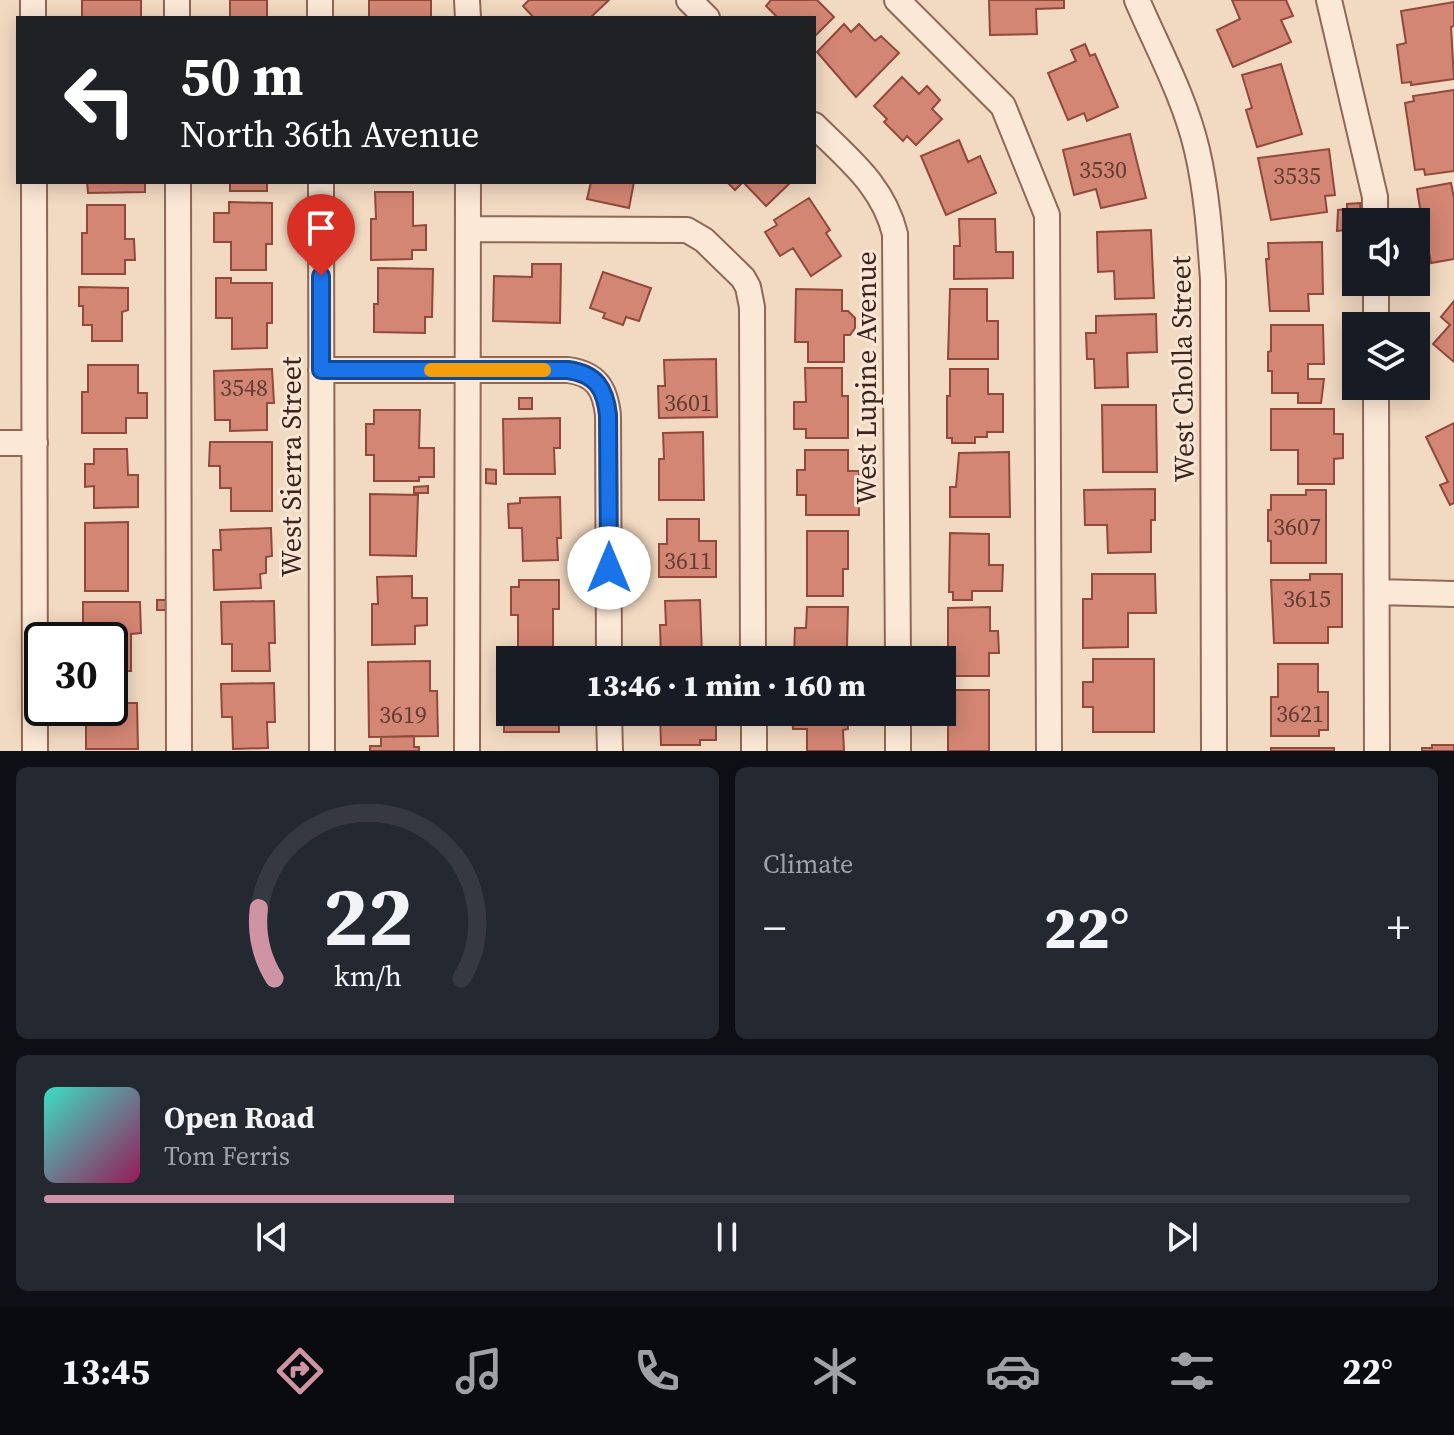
<!DOCTYPE html>
<html lang="en">
<head>
<meta charset="utf-8">
<style>
  :root { --surface:#171b24; --page:#242831; --text:#f1f3f6; --muted:#9ea1a6; --line:#363941; --accent:#ce94a4 }
  body { margin:0; font-family:"Source Serif 4",serif; background:var(--page); color:var(--text); height:100vh; display:flex; flex-direction:column; font-size:30px; white-space:nowrap }
  * { box-sizing:border-box; margin:0 }
  p { font-size:26px; color:var(--muted) }
  .icon { flex:none; width:44px; height:44px; fill:none; stroke:currentColor; stroke-width:2; stroke-linecap:round; stroke-linejoin:round }
  .map { position:relative; height:751px; overflow:hidden }
  .drawer { display:flex; flex-direction:column; gap:16px; padding:16px; background:#0d0f14; flex:1 }
  .drawer>* { flex:none }
  .guide { position:absolute; left:16px; top:16px; width:800px; height:168px; border-radius:0px; box-shadow:0 4px 20px #0003; background:#202124; color:#fff; overflow:hidden }
  .buttons { position:absolute; left:1342px; top:208px; display:grid; gap:16px }
  .buttons a { display:grid; place-items:center; width:88px; height:88px; border-radius:0px; background:var(--surface); box-shadow:0 4px 20px #0003; font-size:40px }
  .speed { position:absolute; left:24px; top:622px; display:flex; gap:16px; font-size:40px; font-weight:700; text-align:center }
  .speed>* { display:grid; place-content:center; width:104px; height:104px; border-radius:50%; background:var(--surface); box-shadow:0 4px 20px #0003; line-height:1 }
  .speed .limit { border:4px solid #111; border-radius:12px; background:#fff; color:#111 }
  .pin { position:absolute; display:grid; place-items:center; width:68px; height:68px; color:#fff; margin:-82px -34px; border-radius:50% 50% 50% 0; rotate:-45deg; box-shadow:0 0 8px #0007 }
  .pin .icon { rotate:45deg }
  .me { position:absolute; width:88px; margin:-44px; rotate:0deg; stroke-linejoin:round; filter:drop-shadow(0 0 6px #0008) }
  .turn { display:flex; align-items:center; gap:28px; height:168px; padding:0 32px; font-size:36px }
  .turn .icon { width:104px; height:104px; stroke-width:2.5 }
  .turn b { display:block; font-size:56px; line-height:68px }
  .big { font-size:60px; font-weight:800; line-height:1.1 }
  .drawer .card { flex:1; display:flex; flex-direction:column; justify-content:center; gap:12px; min-width:0; padding:0 28px; border-radius:12px; background:var(--page) }
  .drawer .dial { align-items:center; gap:0 }
  .dial svg { height:208px; overflow:visible; fill:none; stroke:var(--line); stroke-width:7; stroke-linecap:round; text-anchor:middle }
  .dial text { fill:var(--text); stroke:none }
  .song { display:flex; align-items:center; gap:24px }
  .cover { width:96px; height:96px; border-radius:12px; background:linear-gradient(135deg,hsl(170 70% 55%),hsl(330 70% 35%)) }
  .played { height:8px; border-radius:4px; background:linear-gradient(90deg,var(--accent) 30%,var(--line) 30%) }
  .keys { display:flex; justify-content:space-around; direction:ltr }
  .heat { display:flex; justify-content:space-between; align-items:center; font-size:44px; direction:ltr }
  .drawer .tiles { flex:1; display:grid; gap:16px; grid-template-columns:1fr 1fr }
  .card:last-child { grid-column:span 2 }
  .trip { position:absolute; left:496px; top:646px; width:460px; height:80px; border-radius:0px; background:var(--surface); box-shadow:0 4px 20px #0003; font-weight:800; line-height:80px; text-align:center }
  .tabs { display:flex; height:128px; justify-content:space-around; align-items:center; background:#090b0e; color:var(--muted) }
  .tabs .icon { width:56px; height:56px }
  .tabs .current { color:var(--accent) }
  .tabs b { font-size:36px; color:var(--text) }
  .map>svg:first-child { display:block }
  .building { fill:#d48674; stroke:#90493a; stroke-width:2 }
  .lines { fill:none; stroke-linecap:round; stroke-linejoin:round }
  .minor-casing { stroke:#8f6857; stroke-width:28 }
  .minor { stroke:#fce8d7; stroke-width:24 }
  .route-casing { stroke:#114b97; stroke-width:20 }
  .route { stroke:#1a73e8; stroke-width:14 }
  .slow { stroke:#f59e0b; stroke-width:14 }
  .labels { text-anchor:middle; dominant-baseline:central; stroke-width:6; stroke-linejoin:round; paint-order:stroke }
  .number-label { font-size:24px; fill:#633d33 }
  .street-label { font-size:28px; fill:#3d251d; stroke:#f9e5d3 }
</style>
</head>
<body>
<div class="map">
<svg width="1454" height="751" viewBox="0 0 1454 751">
  <rect width="100%" height="100%" fill="#f2d9c2"/>
  <path class="building" d="M82 0H141V18H82Z
    M230 0H267V18H230Z
    M369 0H431V18H369Z
    M529 0H609L590 18H534L523 6Z
    M771 0H817L834 17 814 37V18H778L766 6Z
    M989 0H1064V8L1036 9 1037 34 990 35Z
    M1232 0H1286L1293 16 1281 20 1291 42 1233 67 1217 30 1240 19Z
    M1454 2V26L1451 27 1454 79 1411 85V82L1402 83 1397 45 1406 43 1401 11Z
    M844 24 851 32 859 24 875 41 881 36 899 53 856 97 817 52Z
    M1085 44 1090 56 1095 54 1118 107 1087 121 1084 113 1068 120 1048 73 1076 61 1071 50Z
    M1281 64 1302 134 1257 147 1246 110 1252 108 1242 75Z
    M902 77 919 94 927 86 940 100 932 109 942 119 916 145 907 136 903 141 884 122 887 119 874 106Z
    M1454 90V171L1425 175 1424 169 1415 170 1405 103 1414 101 1413 96Z
    M1130 134 1146 198 1101 208 1096 189 1074 195 1063 150Z
    M959 140 968 162 980 156 996 193 946 215 921 156Z
    M1329 149 1335 195 1325 196 1327 212 1271 220 1258 158Z
    M87 182H145V192L88 193Z
    M230 182H267V191H230Z
    M591 182H634L629 208 587 199Z
    M727 182H791L766 206 743 182 735 190Z
    M1451 183 1454 198V259L1431 263 1426 238 1416 240V222H1413L1412 216 1421 214 1417 189Z
    M375 192H413V226L426 225V250H412V259L371 260V219H376Z
    M809 198 830 230 826 233 841 256 811 276 793 248 780 256 765 232 777 225 774 220Z
    M229 202 272 203V244H266V270H231V242H214V213H229Z
    M1360 203 1361 215 1365 214 1366 222H1356V229L1337 231 1338 210 1347 209V204Z
    M87 205H125V239H134L135 260H125V274H82V233H87Z
    M959 219H995L996 252H1013V278L954 279V246H960Z
    M1151 230 1154 298 1115 299 1114 271 1098 272 1097 232Z
    M1322 242 1323 294H1308L1309 311H1270L1266 259H1269L1268 243Z
    M532 264H561L560 323 493 321 494 276 532 277Z
    M378 268 433 269 432 317H425V333L374 332V304H378Z
    M603 272 651 288 639 321 626 317 623 325 603 318 605 313 590 308Z
    M216 278H231V283H272V323H267V348L232 349V318H216Z
    M79 287 128 288V310L122 312V341H92V325H83V306H79Z
    M796 289 842 290V311H848L855 318V328L850 335H844V362H808V342H795Z
    M950 289H987V321H998V359H948Z
    M1454 301V362L1433 344 1450 325 1441 317Z
    M1156 314 1157 352 1127 353 1128 387 1095 388 1094 359H1087L1086 333H1096V316Z
    M1271 325H1323L1324 364H1308V379H1324L1321 403H1298V393H1272V371H1268V352L1271 351Z
    M716 359 717 417 659 418 658 386H665L664 360Z
    M88 365H138V393H147V418H126V433H82V392H88Z
    M805 368H842V396H848V438H806V429H794V402H806Z
    M272 369 274 403H267V430L230 431V420H215L214 371Z
    M950 369H988V394H1003V432H987V437H975V443H952V438H947V396H950Z
    M519 398H532V409H519Z
    M1102 405H1156L1157 472H1103Z
    M1271 409H1334V434H1343V458L1334 459V484H1298V450H1271Z
    M374 410H420L419 448H434V477H419V481H374V455H366V424H374Z
    M560 418V448H554L555 474H504L503 419Z
    M1454 423V503L1450 505 1440 485 1448 482 1426 437Z
    M703 432 704 500H659V459H664L663 433Z
    M210 442H272V511H231V488H220V466H209Z
    M94 449H127L128 475H138V507L94 508V486L85 487V464H94Z
    M805 450H848V471H859V515H806V495H797V470H805Z
    M1009 452 1010 517H950V487H956L959 453Z
    M486 469 496 470V484L486 483Z
    M428 486V493H414V487Z
    M1155 489V520H1151V552L1108 553 1107 525H1085L1084 490Z
    M1306 490H1326V563H1271V541H1268V510H1271V495H1306Z
    M370 494 418 495 416 556 370 555Z
    M560 497 561 538H557L558 560 523 561 522 528H509L508 504 520 503V498Z
    M667 519H699V541H716V577H659V544H667Z
    M128 522V591H85V523Z
    M271 528 272 556 266 557V573L260 574 261 588 214 590 213 550H221L220 530Z
    M807 531H848V569H843V596H807Z
    M950 533 989 534V565H1003L1002 591H972V600H953V592H949Z
    M1092 574H1155L1156 613H1128V647L1083 648V599H1092Z
    M1310 574H1342V627H1328V643H1274L1271 580H1310Z
    M412 576V598H427V625L415 626V644L372 645V604H378L377 577Z
    M519 580H559V609H553V649H518V615H511V587H519Z
    M157 600H166L167 610H157Z
    M700 600 702 656 661 657 660 625H666L665 601Z
    M274 601 275 643H269L270 671H232V644H222L221 602Z
    M83 602H140L141 633 131 634V671H110V640H83Z
    M807 607H848L847 647H841V660H807V656H794L795 628H806Z
    M990 607V631H998L999 653H989V676H948V608Z
    M1093 659H1154V732H1093V707H1083V682H1093Z
    M430 661V691H437L438 736 369 737 368 662Z
    M1278 664H1318V692H1328V730H1319V736H1271V697H1278Z
    M505 665H510V712H559V732H504Z
    M110 683H127V703H137L138 749H86V708H110Z
    M274 683 275 722H267L268 748 233 749 232 717H222L221 684Z
    M952 690H989V751H948V709H952Z
    M660 712H716V740H700V745H661Z
    M792 712H847L848 729 843 730 844 751H807V729H793Z
    M414 736V747H419V751H370V746H381V737Z
    M1432 745H1454V751H1422V748H1432Z
    M1271 748H1334V751H1271Z"/>
  <g class="lines">
    <defs>
      <path id="minor" d="M33 0V18
        M177 0V18
        M320 0V18
        M467 0 468 18
        M689 0 707 18
        M897 0 1003 106 1047 215 1049 751
        M1137 0C1158 49 1185 98 1197 150 1207 193 1210 237 1213 280L1214 751
        M1329 0 1375 197V222
        M814 125C848 159 883 185 895 234L898 660
        M34 182 35 751
        M178 182 179 751
        M321 182 322 751
        M468 229 687 230 704 240 743 278 748 287 752 307 753 660
        M1376 282V326
        M321 370H568C596 374 605 388 608 415L609 660
        M1376 386 1377 751
        M0 443H35
        M1377 592 1454 594
        M609 712 610 751
        M754 712V751
        M898 712V751
        M467 751 468 182"/>
    </defs>
    <use href="#minor" class="minor-casing"/>
    <use href="#minor" class="minor"/>
  </g>
  <g class="lines">
    <defs>
      <path id="route" d="M321 276V370H568C596 374 605 388 608 415L609 568"/>
    </defs>
    <use href="#route" class="route-casing"/>
    <use href="#route" class="route"/>
    <path class="slow" d="M431 370H544"/>
  </g>
  <g class="labels">
    <g class="number-label">
      <text x="1103" y="169">3530</text>
      <text x="1297" y="175">3535</text>
      <text x="244" y="387">3548</text>
      <text x="688" y="402">3601</text>
      <text x="1297" y="526">3607</text>
      <text x="688" y="560">3611</text>
      <text x="1307" y="598">3615</text>
      <text x="1300" y="713">3621</text>
      <text x="403" y="714">3619</text>
    </g>
    <g class="street-label">
      <text transform="translate(1182 369) rotate(-91)">West Cholla Street</text>
      <text transform="translate(866 378) rotate(-90)">West Lupine Avenue</text>
      <text transform="translate(291 467) rotate(-90)">West Sierra Street</text>
    </g>
  </g>
</svg>
<div class="buttons">
<a><svg class="icon" aria-label="sound" viewBox="0 0 24 24"><path d="M4 9h4l5-4v14l-5-4H4zM17 9q2 3 0 6"/></svg></a>
<a><svg class="icon" aria-label="layers" viewBox="0 0 24 24"><path d="M12 4l9 5-9 5-9-5zM3 14l9 5 9-5"/></svg></a>
</div>
<div class="speed"><div class="limit">30</div></div>
<div class="pin" style="left:321px;top:276px;background:#d93025"><svg class="icon" aria-label="arrive" viewBox="0 0 24 24"><path d="M6 21V4h12l-3 4 3 4H6"/></svg></div>
<svg class="me" style="left:609px;top:568px" viewBox="-20 -20 40 40"><circle r="19" fill="#fff"/><path d="M0-13L10 11 0 6-10 11z" fill="#1a73e8"/></svg>
<div class="trip">13:46 · 1 min · 160 m</div>
<div class="guide">
<div class="turn"><svg class="icon" aria-label="left" viewBox="0 0 24 24"><path d="M17 20v-9H6M10 6l-5 5 5 5"/></svg><div><b>50 m</b>North 36th Avenue</div></div>
</div>
</div>
<section class="drawer">
<div class="tiles">
<div class="card dial"><svg viewBox="0 0 100 80">
<path d="M14 69A42 42 0 1 1 86 69"/>
<path d="M14 69A42 42 0 0 1 8 42" stroke="#ce94a4"/>
<text x="50" y="56" font-size="32" font-weight="700">22</text>
<text x="50" y="72" font-size="11">km/h</text>
</svg></div>
<div class="card"><p>Climate</p>
<div class="heat"><a>−</a><b class="big">22°</b><a>+</a></div>
</div>
<div class="card">
<div class="song"><i class="cover"></i><div><b>Open Road</b><p>Tom Ferris</p></div></div>
<div class="played"></div>
<div class="keys"><svg class="icon" aria-label="previous" viewBox="0 0 24 24"><path d="M18 5L8 12l10 7zM5 5v14"/></svg><svg class="icon" aria-label="pause" viewBox="0 0 24 24"><path d="M8 5v14M16 5v14"/></svg><svg class="icon" aria-label="next" viewBox="0 0 24 24"><path d="M6 5l10 7-10 7zM19 5v14"/></svg></div>
</div>
</div>
</section>
<nav class="tabs">
<b>13:45</b>
<svg class="icon current" aria-label="directions" viewBox="0 0 24 24"><path d="M12 3l9 9-9 9-9-9zM9 14v-3h6M13 9l2 2-2 2"/></svg>
<svg class="icon" aria-label="music" viewBox="0 0 24 24"><path d="M9 18V5l10-2v13"/><circle cx="6" cy="18" r="3"/><circle cx="16" cy="16" r="3"/></svg>
<svg class="icon" aria-label="phone" viewBox="0 0 24 24"><path d="M5 4h4l2 5-3 2q2 4 5 5l2-3 5 2v4C11 20 4 13 5 4z"/></svg>
<svg class="icon" aria-label="climate" viewBox="0 0 24 24"><path d="M12 3v18M4 7l16 10M4 17L20 7"/></svg>
<svg class="icon" aria-label="car" viewBox="0 0 24 24"><path d="M5 17H2v-5l4-1 3-4h7l3 4 3 1v5h-3M9 17h6M6 11h13"/><circle cx="7" cy="17" r="2"/><circle cx="17" cy="17" r="2"/></svg>
<svg class="icon" aria-label="filters" viewBox="0 0 24 24"><path d="M4 7h16M4 17h16"/><circle cx="9" cy="7" r="2"/><circle cx="15" cy="17" r="2"/></svg>
<b>22°</b>
</nav>
</body>
</html>
